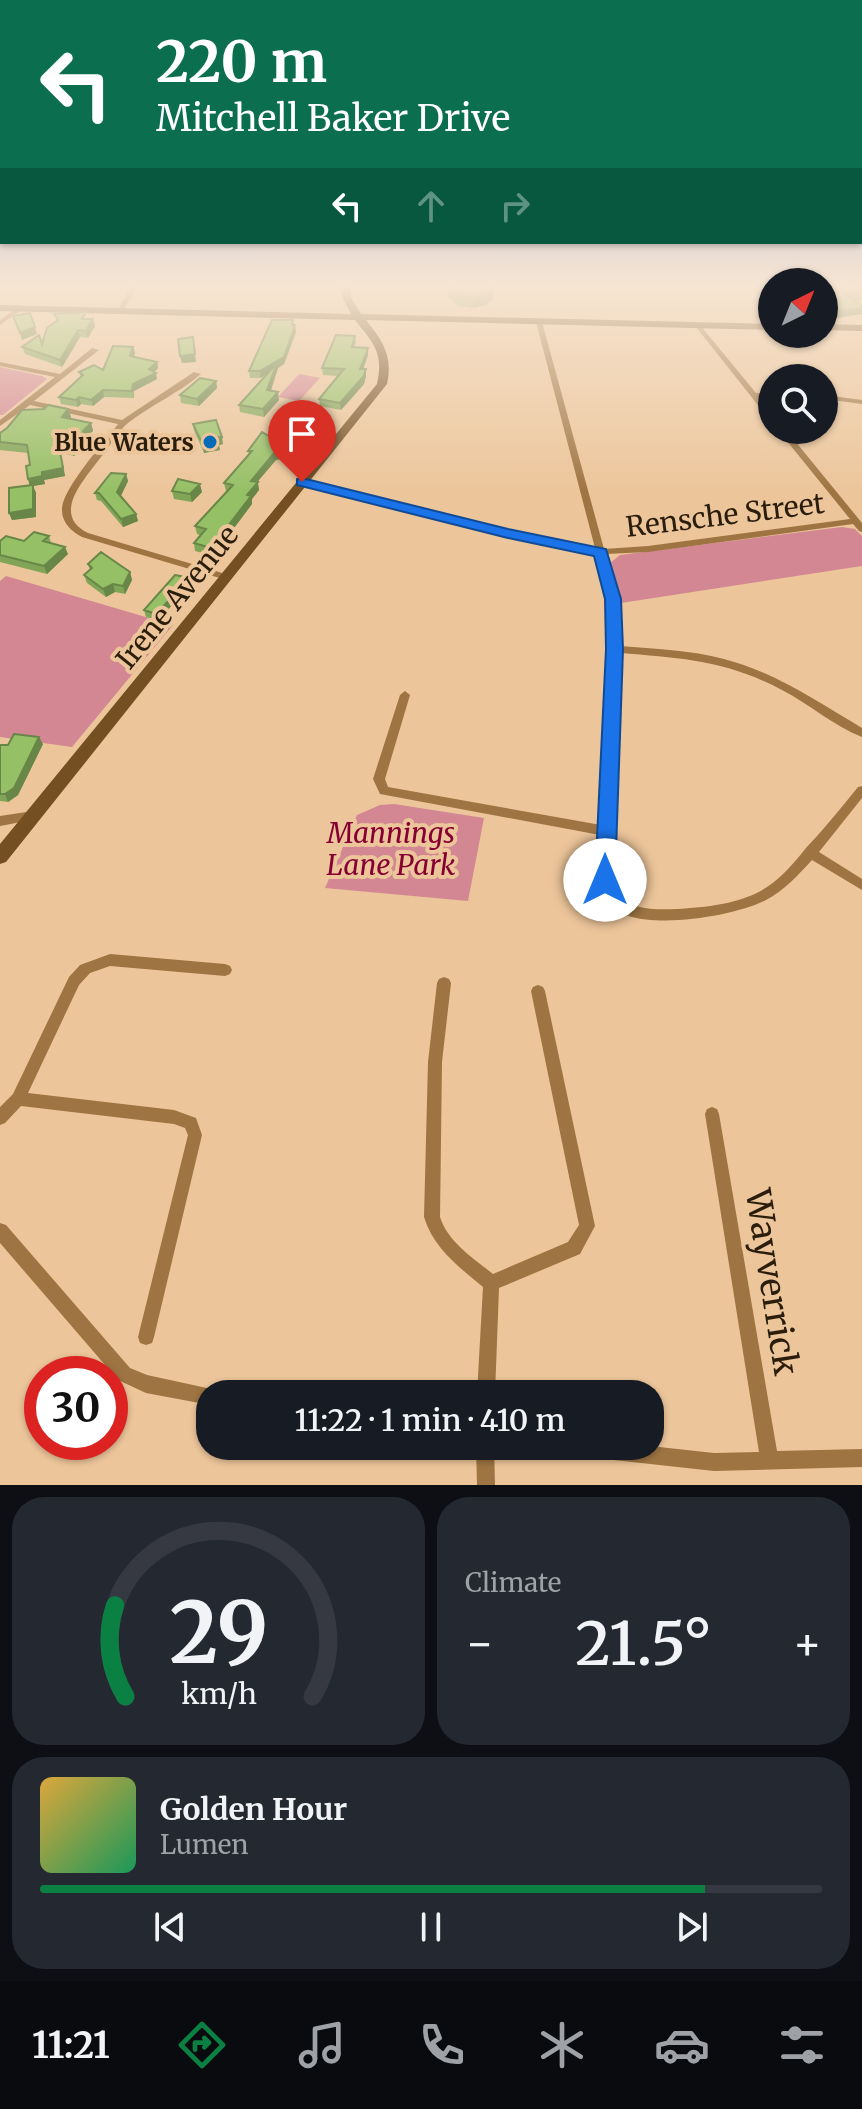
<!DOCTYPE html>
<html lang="en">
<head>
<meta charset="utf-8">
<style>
  :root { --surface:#171b24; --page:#242831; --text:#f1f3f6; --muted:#9ea1a6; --line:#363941; --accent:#0b8043 }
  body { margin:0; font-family:Merriweather,serif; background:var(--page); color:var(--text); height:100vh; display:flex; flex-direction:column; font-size:30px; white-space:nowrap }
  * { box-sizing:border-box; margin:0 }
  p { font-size:26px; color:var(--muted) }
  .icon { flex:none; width:44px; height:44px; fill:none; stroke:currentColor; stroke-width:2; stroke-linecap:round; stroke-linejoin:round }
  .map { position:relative; height:1485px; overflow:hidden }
  .panel { display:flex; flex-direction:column; gap:12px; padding:12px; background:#0d0f14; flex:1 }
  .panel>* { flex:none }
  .guide { position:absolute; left:0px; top:0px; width:862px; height:244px; box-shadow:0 2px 6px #0004; background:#0b6e4f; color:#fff; overflow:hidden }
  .needle { width:52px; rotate:43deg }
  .buttons { position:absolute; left:758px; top:268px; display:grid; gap:16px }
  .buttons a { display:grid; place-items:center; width:80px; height:80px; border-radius:50%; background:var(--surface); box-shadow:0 2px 6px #0004; font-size:40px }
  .speed { position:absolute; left:24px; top:1356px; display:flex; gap:16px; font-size:40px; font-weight:700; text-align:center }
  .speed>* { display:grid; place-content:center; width:104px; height:104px; border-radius:50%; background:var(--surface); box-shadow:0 2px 6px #0004; line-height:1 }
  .speed .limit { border:12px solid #d22; background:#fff; color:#111 }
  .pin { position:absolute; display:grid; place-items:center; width:68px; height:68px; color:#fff; margin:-82px -34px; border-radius:50% 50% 50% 0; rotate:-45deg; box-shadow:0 0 8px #0007 }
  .pin .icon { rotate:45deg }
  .me { position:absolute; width:88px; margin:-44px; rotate:0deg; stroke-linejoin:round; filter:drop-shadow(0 0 6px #0008) }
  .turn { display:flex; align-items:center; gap:28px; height:168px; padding:0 24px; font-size:36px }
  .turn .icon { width:104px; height:104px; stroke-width:2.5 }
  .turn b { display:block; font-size:56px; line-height:68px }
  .lanes { display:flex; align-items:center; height:76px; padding:0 24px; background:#0003; justify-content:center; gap:40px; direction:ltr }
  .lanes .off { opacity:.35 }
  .big { font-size:60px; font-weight:600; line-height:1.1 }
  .panel .widget { flex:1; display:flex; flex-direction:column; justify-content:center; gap:12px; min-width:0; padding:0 28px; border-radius:32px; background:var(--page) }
  .panel .dial { align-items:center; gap:0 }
  .dial svg { height:208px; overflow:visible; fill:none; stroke:var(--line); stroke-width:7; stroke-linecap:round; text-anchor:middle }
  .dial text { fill:var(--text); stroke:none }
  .song { display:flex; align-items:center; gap:24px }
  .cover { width:96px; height:96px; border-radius:12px; background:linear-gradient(135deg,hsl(40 70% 55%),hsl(150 70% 35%)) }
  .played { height:8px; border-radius:4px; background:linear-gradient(90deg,var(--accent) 85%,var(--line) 85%) }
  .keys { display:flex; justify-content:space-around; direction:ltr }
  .heat { display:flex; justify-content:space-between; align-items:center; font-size:44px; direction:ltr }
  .panel .tiles { flex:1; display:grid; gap:12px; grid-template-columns:1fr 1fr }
  .widget:last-child { grid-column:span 2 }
  .trip { position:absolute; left:196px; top:1380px; width:468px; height:80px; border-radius:32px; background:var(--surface); box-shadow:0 2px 6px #0004; font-weight:600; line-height:80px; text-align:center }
  .menu { display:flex; height:128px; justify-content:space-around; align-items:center; background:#090b0e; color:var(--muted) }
  .menu .icon { width:56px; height:56px }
  .menu .active { color:var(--accent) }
  .menu b { font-size:36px; color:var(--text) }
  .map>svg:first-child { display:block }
  .green { fill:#d38793 }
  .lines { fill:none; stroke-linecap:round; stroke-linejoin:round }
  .street { fill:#9e7442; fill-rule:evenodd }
  .secondary { fill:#734f22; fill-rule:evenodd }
  .wall { fill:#80a557 }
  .shaded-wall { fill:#688647 }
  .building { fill:#95c065; stroke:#688647; stroke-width:2 }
  .route { fill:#1a73e8; stroke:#114b97; stroke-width:2 }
  .poi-dot { fill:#076cb8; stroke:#ecc59a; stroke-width:3 }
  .labels { text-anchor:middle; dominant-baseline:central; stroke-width:8; stroke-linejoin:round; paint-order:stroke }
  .far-poi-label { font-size:24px; font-weight:bold; fill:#2b1d0c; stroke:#ecc59a; text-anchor:end }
  .street-label { font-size:28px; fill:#2b1d0c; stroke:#ecc59a }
  .park-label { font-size:28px; font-style:italic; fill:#860033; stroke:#ecc59a }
  .near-street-label { font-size:34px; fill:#2b1d0c; stroke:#ecc59a }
</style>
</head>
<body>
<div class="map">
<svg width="862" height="1485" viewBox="0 0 862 1485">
  <rect width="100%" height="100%" fill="#ecc59a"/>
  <path class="green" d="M0 367 42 376 47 379 3 415H0Z
    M299 374 320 378 299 401 278 397Z
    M842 527 855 529 862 536V566L621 603 610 563 620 555Z
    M6 576 173 625 72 747 0 737V581Z
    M394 804 484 818 468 901 325 888 357 815 380 805Z"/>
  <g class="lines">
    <path class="street" d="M133 284H139L122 312H118L117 311Z
      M19 307 24 308 0 325V320Z
      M539 320 542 322 604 549 648 546 850 519 778 430H786L862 523V532L859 531 853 524 648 552 606 554 618 599 620 646C655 649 690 650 724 659 775 672 818 702 862 728V737C834 726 809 704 782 690 726 660 681 658 620 653L611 864V883L613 893C630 910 655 910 677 909 706 907 742 904 767 887 782 877 795 862 806 848 824 829 841 808 858 787L862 786V798L819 852 862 879V890L812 860C798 875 784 891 766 900 733 917 631 935 605 902 592 886 599 854 600 835L380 794 373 779 400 695 405 691 410 695 385 779 388 787 601 825 610 649 608 599 596 554 508 536 299 484 298 482 302 479 508 530 595 548 536 322Z
      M696 325H700L756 393H772V397H760L772 412V419H769L696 327Z
      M92 348 99 350 34 401 122 420 194 372 201 374C179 393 151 405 128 423 118 431 110 446 101 457 85 479 50 514 88 533L229 575V579H223L82 537C71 531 61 522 62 508 64 487 104 442 118 424L30 405 0 426V420L55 377 0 366V362L60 374Z
      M824 395 862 400V404L824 399Z
      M33 811 37 813 39 816 37 819 0 826V816Z
      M110 954 225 964 230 966 232 970 230 974 225 976 110 966 90 973 79 985 28 1093 174 1110 196 1118 202 1135 154 1337 152 1343 146 1345 140 1343 138 1337 188 1135 185 1128 174 1124 21 1106 5 1123 0 1125V1107L13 1094 69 977 80 965Z
      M444 977 449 979 451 983 442 1062 440 1217C448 1242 473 1258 493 1274L568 1242 579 1225 531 991 533 987 538 985 543 987 545 991 595 1226 580 1254 499 1288 495 1394H477L483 1287C458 1266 434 1249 424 1217L428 1062 437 983 439 979Z
      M712 1107 717 1109 719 1114 777 1451 862 1449V1467L714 1471 568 1455 562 1452 559 1446H650L714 1453 759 1452 705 1114 707 1109Z
      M0 1223 6 1225 130 1368 147 1375 216 1390 218 1394H210V1405L146 1393 118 1380 0 1243Z
      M476 1446H494L495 1485H477Z"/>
    <path class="secondary" d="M339 284H348L352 299 361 314 772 324V330L366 320C383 341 393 356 387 384L6 862 0 864V844L377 384C384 352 373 343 355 320L0 311V305L351 314 343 299Z
      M824 324 862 325V331L824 330Z"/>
  </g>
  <path class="wall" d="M839 284H862V298L861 301H856L831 319 824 314V300L829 299 840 290Z
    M448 287 493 299 486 305 473 308 458 306 448 297Z
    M54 314 93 319 95 326 88 338 80 337 62 367 25 354 22 347 42 344 57 321Z
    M293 320 296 332 284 364 278 368 271 391 279 400 264 417 240 412 239 405 266 375 260 378H250L249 371Z
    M355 336 356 343 354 347 368 355 363 369H366V376L364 384 341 410 320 406 319 399 338 376 323 375 322 368Z
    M133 347 135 353 134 357 157 362 158 368 154 372 157 379 134 391V398L104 397 93 406 81 404 78 407 61 404 59 397 81 378 79 372 103 370Z
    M216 381 217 388 199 406 181 403 180 395Z
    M319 408 320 415 300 439 297 455 276 460 257 482 259 490 252 499V504L213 556 195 551 194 543 200 535 197 534 195 526 227 491H226L224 483 249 455 248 451 274 439Z
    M68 409 71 417 69 419 91 423 93 431 85 438 86 444 74 456 61 453 65 476 44 480 45 484 33 486 36 493V517L12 520 9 513 30 485 28 479 30 465 28 453 0 450V433Z
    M193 424 223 444 219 445 220 450 204 453 194 431Z
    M126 474 128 481 121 496 136 514 138 521 123 527 101 501 97 500 95 493Z
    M172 491 202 492 192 502 174 499Z
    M49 536 51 543 68 554 47 574 0 562V541H24Z
    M88 564 130 572 132 580 125 594 115 592 106 597 87 583 84 575 90 570Z
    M191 585 158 620 146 617 144 610Z
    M43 744 18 795 8 802 0 801V745Z"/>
  <path class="shaded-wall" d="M493 288V299L486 305 473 308V297Z
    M862 308V314L831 319 833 312Z
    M93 319 95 326 88 338 86 331Z
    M295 325 296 332 284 364 278 368 268 398 267 390 274 370 260 378V371Z
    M35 327 37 334 22 340 20 333Z
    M78 330 80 337 62 367 60 360Z
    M193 337 196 362 182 363 180 356Z
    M133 347 135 353 131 363 130 356Z
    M368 348V355L361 376 360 369Z
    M157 362 158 368 151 375 156 373 157 379 134 391V398L133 384Z
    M366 369V376L364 384 341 410 340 403Z
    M216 381 217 388 199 406 197 399Z
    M103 390 104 397 93 406 91 400Z
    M278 392 279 400 264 417 263 409Z
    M79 397 81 404 78 407 76 400Z
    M319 408 320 415 300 439 297 455 276 460 252 488 251 481 275 452 299 431Z
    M68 409 71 417 65 425 62 417Z
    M91 423 93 431 85 438 83 431Z
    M84 437 86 444 74 456 71 448Z
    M217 437H222L223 444 219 445 220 450 204 453 203 445Z
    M59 446 65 476 44 480 45 484 33 486 36 493V517L12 520 9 513 30 487 28 479 42 472Z
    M126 474 128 481 119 499 117 492Z
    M258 482 259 490 252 499V504L213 556 211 548 247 495Z
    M200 484 202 492 192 502 190 494Z
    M136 514 138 521 123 527 121 519Z
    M65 547 68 554 47 574 44 566Z
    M130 572 132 580 125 594 123 586Z
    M190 578 191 585 158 620 156 614Z
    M113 584 115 592 106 597 103 589Z
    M39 737 43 744 18 795 8 802 5 794Z"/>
  <path class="building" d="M452 284H487L493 288 487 294 473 297 458 295 448 287Z
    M843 284H862V294H845L862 306V308L833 312 824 306V300L829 299 835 287 844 293Z
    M86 312 82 319H93L86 331 78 330 60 360 22 347 39 335 42 344 47 328 58 320 54 314Z
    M30 313 35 327 20 333 13 316Z
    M272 320H293L292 325H295L284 357 260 371H249Z
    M336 335 355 336 352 347 368 348 360 369H366L363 377 340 403 319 399 344 369 322 368Z
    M193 337 195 354 180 356 178 339Z
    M113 346 133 347 130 356 157 362 149 369 156 373 133 384 132 391 103 390 91 400 79 397 76 400 59 397 83 375 79 372 94 365 103 370Z
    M277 363 267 390 278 392 263 409 239 405Z
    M200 378 216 381 197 399 180 395Z
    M48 405 68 409 62 417 91 423 83 431 84 437 71 448 59 446 63 468 42 472V476L28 479 26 466 30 465 27 445 0 442V433L7 428 22 410 44 409Z
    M304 405 319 408 299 431 296 447 275 452 251 481 258 482 247 495 251 496 211 548 194 543 206 529 195 526 233 485 224 483 252 451H248L262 432 274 439Z
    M216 420 222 437H217L219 442 203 445 193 424Z
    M111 473 126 474 117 492 136 514 121 519 99 493H95Z
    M178 479 200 484 190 494 172 491Z
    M33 485V509L9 513V488Z
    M34 532 49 536 43 541 65 547 44 566 0 555V541L6 536 24 541Z
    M101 552 130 572 123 586 113 584 103 589 84 575 92 568 88 564Z
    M175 575 190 578 156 614 144 610Z
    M14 734 39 737 14 788 5 794H0V745H8Z"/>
  <linearGradient id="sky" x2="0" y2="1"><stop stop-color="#93a1e2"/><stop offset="0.58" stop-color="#f6e5d2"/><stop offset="1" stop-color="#f6e5d2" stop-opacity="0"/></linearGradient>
  <rect width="862" height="492" fill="url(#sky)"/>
  <path class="route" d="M302 478 508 529 606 549 621 599 623 649 615 880 612 886 605 888 598 886 595 880 606 649 605 599 594 556 508 538 297 485V479Z"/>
  <circle class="poi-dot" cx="210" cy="442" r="8"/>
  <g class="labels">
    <g class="far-poi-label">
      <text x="194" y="442">Blue Waters</text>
    </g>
    <g class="street-label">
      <text transform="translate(725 515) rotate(-7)">Rensche Street</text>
      <text transform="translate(177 597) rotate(-51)">Irene Avenue</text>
    </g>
    <g class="park-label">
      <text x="391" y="833">Mannings<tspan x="391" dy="32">Lane Park</tspan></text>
    </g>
    <g class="near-street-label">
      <text transform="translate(772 1282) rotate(81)">Wayverrick</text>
    </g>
  </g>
</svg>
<div class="buttons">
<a><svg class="needle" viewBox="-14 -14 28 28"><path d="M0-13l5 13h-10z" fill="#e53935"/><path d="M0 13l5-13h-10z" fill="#9ea1a6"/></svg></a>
<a><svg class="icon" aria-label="search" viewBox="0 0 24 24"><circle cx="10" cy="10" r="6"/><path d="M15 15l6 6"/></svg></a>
</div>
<div class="speed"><div class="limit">30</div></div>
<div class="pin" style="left:302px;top:482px;background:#d93025"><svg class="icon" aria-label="arrive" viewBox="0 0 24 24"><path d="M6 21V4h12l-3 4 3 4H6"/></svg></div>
<svg class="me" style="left:605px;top:880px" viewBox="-20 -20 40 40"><circle r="19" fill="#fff"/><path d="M0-13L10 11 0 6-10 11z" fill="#1a73e8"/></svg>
<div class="trip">11:22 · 1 min · 410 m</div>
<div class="guide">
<div class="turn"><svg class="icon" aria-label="left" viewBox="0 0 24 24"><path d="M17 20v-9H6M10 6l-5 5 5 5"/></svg><div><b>220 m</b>Mitchell Baker Drive</div></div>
<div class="lanes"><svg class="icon" aria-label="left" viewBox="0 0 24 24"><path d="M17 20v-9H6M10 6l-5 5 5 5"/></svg><svg class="icon off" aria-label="ahead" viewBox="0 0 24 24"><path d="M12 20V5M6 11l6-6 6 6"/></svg><svg class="icon off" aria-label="right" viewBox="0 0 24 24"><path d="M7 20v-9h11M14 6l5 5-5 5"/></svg></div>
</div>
</div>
<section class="panel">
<div class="tiles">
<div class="widget dial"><svg viewBox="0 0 100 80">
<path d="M14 69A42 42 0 1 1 86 69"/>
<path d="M14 69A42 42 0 0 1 10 34" stroke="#0b8043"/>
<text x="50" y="56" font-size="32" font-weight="700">29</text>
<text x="50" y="72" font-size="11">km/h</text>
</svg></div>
<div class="widget"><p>Climate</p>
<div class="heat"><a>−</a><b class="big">21.5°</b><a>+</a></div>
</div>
<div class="widget">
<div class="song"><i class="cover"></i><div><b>Golden Hour</b><p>Lumen</p></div></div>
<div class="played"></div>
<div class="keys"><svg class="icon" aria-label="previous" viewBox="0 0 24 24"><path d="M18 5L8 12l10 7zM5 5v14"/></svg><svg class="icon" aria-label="pause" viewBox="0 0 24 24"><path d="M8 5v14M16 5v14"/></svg><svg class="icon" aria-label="next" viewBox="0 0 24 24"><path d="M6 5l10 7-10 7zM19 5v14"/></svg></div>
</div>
</div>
</section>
<nav class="menu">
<b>11:21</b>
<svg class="icon active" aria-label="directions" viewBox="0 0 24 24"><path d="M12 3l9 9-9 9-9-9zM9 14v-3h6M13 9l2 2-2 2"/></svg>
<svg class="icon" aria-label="music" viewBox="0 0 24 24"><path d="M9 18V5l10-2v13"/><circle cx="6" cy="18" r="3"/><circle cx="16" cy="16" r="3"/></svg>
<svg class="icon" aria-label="phone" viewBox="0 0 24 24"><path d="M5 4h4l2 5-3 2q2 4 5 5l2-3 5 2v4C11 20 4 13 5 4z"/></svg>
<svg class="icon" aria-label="climate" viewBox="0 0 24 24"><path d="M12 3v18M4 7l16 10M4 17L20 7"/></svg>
<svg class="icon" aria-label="car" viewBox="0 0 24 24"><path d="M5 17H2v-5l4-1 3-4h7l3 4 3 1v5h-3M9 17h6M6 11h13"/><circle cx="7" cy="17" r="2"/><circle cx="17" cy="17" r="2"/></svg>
<svg class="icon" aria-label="filters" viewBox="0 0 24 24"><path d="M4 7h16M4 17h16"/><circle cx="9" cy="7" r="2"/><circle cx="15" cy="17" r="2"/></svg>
</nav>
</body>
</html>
